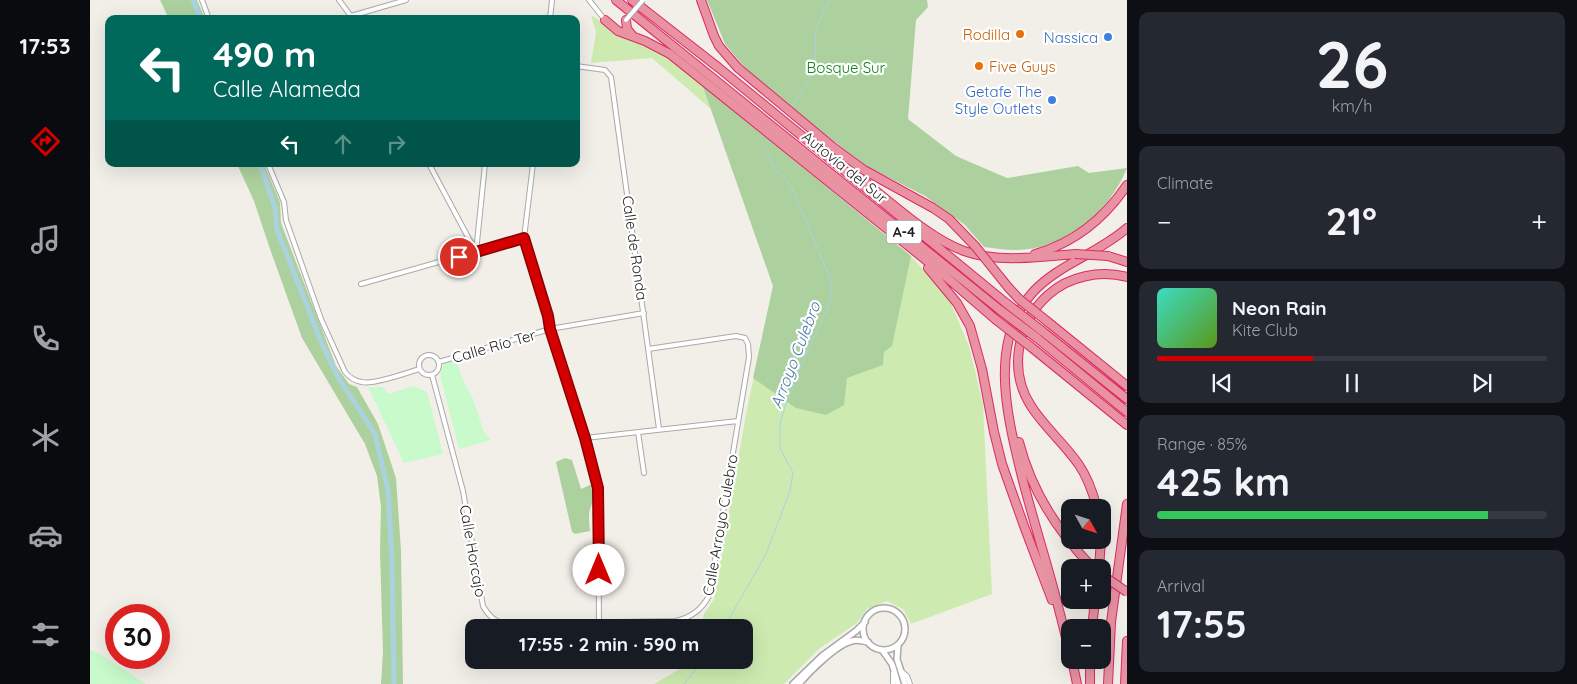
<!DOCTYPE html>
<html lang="en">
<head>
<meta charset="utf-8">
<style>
  :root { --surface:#171b24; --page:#242831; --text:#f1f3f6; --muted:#9ea1a6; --line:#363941; --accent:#d40000 }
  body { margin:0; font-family:Quicksand,sans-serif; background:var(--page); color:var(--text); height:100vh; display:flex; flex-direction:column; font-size:19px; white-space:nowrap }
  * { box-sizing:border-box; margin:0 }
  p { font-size:16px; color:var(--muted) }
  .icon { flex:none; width:28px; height:28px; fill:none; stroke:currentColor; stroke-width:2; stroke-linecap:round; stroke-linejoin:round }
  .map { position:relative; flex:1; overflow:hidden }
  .side { display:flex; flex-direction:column; gap:12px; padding:12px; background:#0d0f14; width:450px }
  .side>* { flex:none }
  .banner { position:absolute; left:15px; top:15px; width:475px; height:152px; border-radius:10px; box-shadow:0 5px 20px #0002; background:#00695c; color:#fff; overflow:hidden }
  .needle { width:32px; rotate:130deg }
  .buttons { position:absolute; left:971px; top:499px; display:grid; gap:10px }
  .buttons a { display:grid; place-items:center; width:50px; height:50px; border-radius:10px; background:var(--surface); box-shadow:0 5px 20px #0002; font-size:25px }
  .speed { position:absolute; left:15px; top:604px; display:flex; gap:10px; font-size:25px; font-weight:700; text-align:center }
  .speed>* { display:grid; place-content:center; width:65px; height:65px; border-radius:50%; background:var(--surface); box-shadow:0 5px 20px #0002; line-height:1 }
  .speed .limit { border:8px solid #d22; background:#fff; color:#111 }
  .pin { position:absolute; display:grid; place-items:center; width:42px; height:42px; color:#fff; margin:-21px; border:2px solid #fff; border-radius:50%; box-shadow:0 1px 5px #0007 }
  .me { position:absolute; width:55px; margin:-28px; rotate:0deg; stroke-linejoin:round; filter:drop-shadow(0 0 4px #0008) }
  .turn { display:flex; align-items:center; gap:18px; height:105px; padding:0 25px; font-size:22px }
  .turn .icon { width:65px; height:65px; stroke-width:2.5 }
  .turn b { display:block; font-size:35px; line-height:42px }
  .lanes { display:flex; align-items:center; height:48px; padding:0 25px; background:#0003; justify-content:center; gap:25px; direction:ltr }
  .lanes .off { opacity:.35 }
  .big { font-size:38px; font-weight:800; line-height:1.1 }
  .side .tile { flex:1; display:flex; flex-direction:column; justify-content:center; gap:8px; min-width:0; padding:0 18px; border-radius:10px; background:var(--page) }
  .side .dial { align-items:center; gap:0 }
  .dial b { font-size:65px; line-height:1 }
  .song { display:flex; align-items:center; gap:15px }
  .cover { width:60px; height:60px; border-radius:8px; background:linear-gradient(135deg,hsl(170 70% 55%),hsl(90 70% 35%)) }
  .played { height:5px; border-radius:2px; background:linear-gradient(90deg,var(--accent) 40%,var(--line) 40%) }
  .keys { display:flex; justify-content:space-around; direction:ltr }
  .heat { display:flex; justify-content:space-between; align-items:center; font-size:28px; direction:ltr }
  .charge { height:8px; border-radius:4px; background:linear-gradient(90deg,#34c759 85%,var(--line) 0) }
  .trip { position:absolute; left:375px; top:619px; width:288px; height:50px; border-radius:10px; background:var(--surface); box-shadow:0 5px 20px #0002; font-weight:800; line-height:50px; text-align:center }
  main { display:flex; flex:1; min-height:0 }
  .tab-bar { display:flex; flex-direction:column; width:90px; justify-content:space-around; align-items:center; background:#090b0e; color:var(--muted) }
  .tab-bar .icon { width:35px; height:35px }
  .tab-bar .active { color:var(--accent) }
  .tab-bar b { font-size:22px; color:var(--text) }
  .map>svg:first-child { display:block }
  .grass { fill:#cdebb0 }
  .forest { fill:#add19e }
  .park { fill:#c8facc }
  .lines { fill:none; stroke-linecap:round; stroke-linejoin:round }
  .stream { stroke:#aad3df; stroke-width:1 }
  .canal { stroke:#aad3df; stroke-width:5 }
  .minor-casing { stroke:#a9a9a9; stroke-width:6 }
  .tertiary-casing { stroke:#a9a9a9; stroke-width:8 }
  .motorway-casing { stroke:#dc2a67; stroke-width:10 }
  .minor { stroke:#fff; stroke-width:4 }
  .tertiary { stroke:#fff; stroke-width:5 }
  .motorway { stroke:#e892a2; stroke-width:8 }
  .minor-bridge-casing { stroke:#a9a9a9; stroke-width:6; stroke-linecap:butt }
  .motorway-bridge-casing { stroke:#dc2a67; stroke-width:10; stroke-linecap:butt }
  .minor-bridge { stroke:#fff; stroke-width:4 }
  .motorway-bridge { stroke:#e892a2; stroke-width:8 }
  .route-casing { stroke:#8a0000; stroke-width:12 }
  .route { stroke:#d40000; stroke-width:9 }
  .food-dot { fill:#e8710a; stroke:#fff; stroke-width:2 }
  .shop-dot { fill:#3f7fe0; stroke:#fff; stroke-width:2 }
  .labels { text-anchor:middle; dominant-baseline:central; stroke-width:4.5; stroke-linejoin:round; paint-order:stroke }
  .shield { fill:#fff; stroke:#646464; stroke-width:1 }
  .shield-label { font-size:14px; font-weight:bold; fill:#222 }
  .food-label { font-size:15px; fill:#c56008; stroke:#fff; text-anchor:end }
  .shop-label { font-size:15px; fill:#366cbe; stroke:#fff; text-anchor:end }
  .park-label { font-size:15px; fill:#0c8416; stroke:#fff }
  .street-label { font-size:15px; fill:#222; stroke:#fff }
  .water-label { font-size:16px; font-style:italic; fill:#4a7aab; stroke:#fff }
</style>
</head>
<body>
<main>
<nav class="tab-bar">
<b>17:53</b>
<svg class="icon active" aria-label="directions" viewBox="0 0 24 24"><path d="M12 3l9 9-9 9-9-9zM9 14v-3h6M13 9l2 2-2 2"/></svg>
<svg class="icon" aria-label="music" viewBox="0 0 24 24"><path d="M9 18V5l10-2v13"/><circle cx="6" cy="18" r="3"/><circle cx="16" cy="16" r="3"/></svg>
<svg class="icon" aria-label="phone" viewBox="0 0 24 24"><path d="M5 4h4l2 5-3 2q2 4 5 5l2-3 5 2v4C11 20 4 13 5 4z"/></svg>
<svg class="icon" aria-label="climate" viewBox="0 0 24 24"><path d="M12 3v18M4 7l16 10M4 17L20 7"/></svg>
<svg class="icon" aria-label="car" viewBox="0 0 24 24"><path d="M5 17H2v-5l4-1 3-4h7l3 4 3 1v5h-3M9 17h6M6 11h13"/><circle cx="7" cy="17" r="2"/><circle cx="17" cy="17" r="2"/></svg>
<svg class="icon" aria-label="filters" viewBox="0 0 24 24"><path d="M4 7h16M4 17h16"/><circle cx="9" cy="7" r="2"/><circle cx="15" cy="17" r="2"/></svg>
</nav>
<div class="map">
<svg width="1037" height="684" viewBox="0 0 1037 684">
  <rect width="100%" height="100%" fill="#f2efe9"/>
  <path class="grass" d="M501 15 534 36 568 49 595 70 725 178 821 256 859 299 879 346 893 404 902 594 821 624 813 609 797 601 777 609 767 623 730 648 694 684H564L605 660H654V628L611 627 614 614 624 599 656 414 683 286 621 109 562 58 501 63 506 32Z"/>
  <path class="forest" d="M70 0H107L115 19H79Z
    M617 0H837L838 7 826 20 818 119 866 156 917 178 988 166 999 173 1037 168C1019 213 975 250 925 250 915 250 904 248 894 247L875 225 835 196 778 167 722 125 656 69 635 44Z
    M612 84 821 256 802 346 794 352 793 365 757 378 754 405 736 415 706 408 663 378 683 286Z
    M147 164H174L190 202 191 223 246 366 259 384 267 387 288 424 306 478 311 550 313 684H291L293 652 290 551 291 507 287 476 275 444 212 338 180 249 164 201Z
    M475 458 482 460 491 489 502 484 508 494C498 508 498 514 500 531L485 534 482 532 466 462Z"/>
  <path class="park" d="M366 360 373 380 383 399 394 432 401 440 369 449 350 375 354 364Z
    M324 386 337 392 353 454 314 463 278 387H293L298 394Z
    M0 650 10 654 56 684H0Z"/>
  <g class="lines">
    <path class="stream" d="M701 107 718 82 726 61 725 51 726 28 739 0
      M634 628 676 554 700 491 703 473 690 448V424L697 400 706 382 707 374 740 302 741 290 740 278 702 188 695 179 687 172 675 149
      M594 684 613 660"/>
    <path class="canal" d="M103 0 111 19
      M170 164 185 208 187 230 232 344 248 377 285 434 298 490 302 560 304 684"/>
    <defs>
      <path id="minor" d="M112 0 119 19
        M249 0 263 19
        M499 0 515 20
        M261 16 316 0
        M460 19 462 0
        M486 66 515 70 521 77 569 429
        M178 164 194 202 196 220 231 319 255 372C259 377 265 381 272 382 282 385 317 373 329 369
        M339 164 386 252
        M443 164 434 238 458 316 460 329 495 438 508 488 509 623
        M386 252 395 164
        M271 284 434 238
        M329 365a10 10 0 1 1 20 0a10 10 0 1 1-20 0Z
        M349 362 460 329 554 313
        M342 375 373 491 393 606C398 615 404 622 415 624L585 621C601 618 612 609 619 596L659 357 658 344 655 338 646 336 558 349
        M548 432 554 473
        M495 438 648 421
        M810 670 817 676 820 684
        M803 684V673"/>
      <path id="tertiary" d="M773 629a21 21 0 1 1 42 0a21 21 0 1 1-42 0Z
        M808 646 807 659 815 684
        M792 650 802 664 808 684
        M703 684 732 656 766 631 775 622
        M709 684C719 672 747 644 762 641 767 639 772 641 778 642"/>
      <path id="motorway" d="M526 0 910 310
        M542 0 629 68 916 303
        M611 0 624 36 629 46 648 68 744 148 774 170 843 208 859 219 885 246
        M515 20 528 31 555 41 580 54 847 269 905 319
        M536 20 537 29 542 35
        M765 174C796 198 838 238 874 251 906 263 951 257 985 254
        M945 254C984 243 1014 219 1037 185
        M1018 256 1037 262
        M838 268 867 303 880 326 892 369 904 432 912 464 934 526 962 600
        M958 322 1037 386
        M952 331 1037 399
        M947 338 1037 412
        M941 347 1037 425
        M929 442C941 490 969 533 1003 568
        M1007 508C1003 493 998 478 989 465 975 444 955 428 941 406 918 370 927 323 958 295 979 276 1010 270 1037 277
        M1009 568 1011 540
        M1002 628 1005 600
        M980 654C973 625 966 597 958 569 949 538 940 508 932 477 918 419 897 342 943 292 969 264 1009 253 1037 228
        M982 660 987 684
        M1000 684V660
        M1018 684 1021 622 1037 504
        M1035 684 1037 641"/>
    </defs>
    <use href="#minor" class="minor-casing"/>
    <use href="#tertiary" class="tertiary-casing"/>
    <use href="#motorway" class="motorway-casing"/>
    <use href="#minor" class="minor"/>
    <use href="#tertiary" class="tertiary"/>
    <use href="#motorway" class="motorway"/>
    <defs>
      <path id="minor-bridge" d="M536 20 553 0"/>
      <path id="motorway-bridge" d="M885 246 918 287 929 299 958 322
        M985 254 1018 256
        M916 303 952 331
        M910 310 947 338
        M905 319 941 347
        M1012 575 1037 592"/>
    </defs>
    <use href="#minor-bridge" class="minor-bridge-casing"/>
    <use href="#motorway-bridge" class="motorway-bridge-casing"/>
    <use href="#minor-bridge" class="minor-bridge"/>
    <use href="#motorway-bridge" class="motorway-bridge"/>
  </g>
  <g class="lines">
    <defs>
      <path id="route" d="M369 257 434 238 458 316 460 329 495 438 508 488 509 570"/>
    </defs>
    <use href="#route" class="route-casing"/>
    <use href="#route" class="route"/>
  </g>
  <g class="food-dot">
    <circle cx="930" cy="34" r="5"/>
    <circle cx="889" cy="66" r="5"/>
  </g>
  <g class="shop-dot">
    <circle cx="1018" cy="37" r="5"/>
    <circle cx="962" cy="100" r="5"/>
  </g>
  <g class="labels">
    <rect class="shield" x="796.5" y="220.5" width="35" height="23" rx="4"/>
    <g class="shield-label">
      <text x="814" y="232">A-4</text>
    </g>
    <g class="food-label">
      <text x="920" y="34">Rodilla</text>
      <text x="899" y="66" text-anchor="start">Five Guys</text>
    </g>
    <g class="shop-label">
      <text x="1008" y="37">Nassica</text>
      <text x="952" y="91">Getafe The<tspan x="952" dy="17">Style Outlets</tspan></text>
    </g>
    <g class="park-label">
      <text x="756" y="67">Bosque Sur</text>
    </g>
    <g class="street-label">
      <text transform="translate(755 167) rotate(39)">Autovía del Sur</text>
      <text transform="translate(545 248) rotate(82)">Calle de Ronda</text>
      <text transform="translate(404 346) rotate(-16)">Calle Río Ter</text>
      <text transform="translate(630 525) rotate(-80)">Calle Arroyo Culebro</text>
      <text transform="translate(383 551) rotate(80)">Calle Horcajo</text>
    </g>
    <g class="water-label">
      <text transform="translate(705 355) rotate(-69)">Arroyo Culebro</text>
    </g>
  </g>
</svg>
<div class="buttons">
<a><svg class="needle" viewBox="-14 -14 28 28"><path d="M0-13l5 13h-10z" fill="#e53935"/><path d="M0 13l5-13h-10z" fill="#9ea1a6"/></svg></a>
<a>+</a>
<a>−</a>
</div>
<div class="speed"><div class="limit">30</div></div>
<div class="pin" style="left:369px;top:257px;background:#d93025"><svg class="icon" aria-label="arrive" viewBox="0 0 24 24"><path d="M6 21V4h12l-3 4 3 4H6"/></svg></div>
<svg class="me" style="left:509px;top:570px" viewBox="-20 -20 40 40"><circle r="19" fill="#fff"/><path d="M0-13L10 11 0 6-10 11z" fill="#d40000"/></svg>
<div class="trip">17:55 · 2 min · 590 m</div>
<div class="banner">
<div class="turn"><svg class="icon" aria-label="left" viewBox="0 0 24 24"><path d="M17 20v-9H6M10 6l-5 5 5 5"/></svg><div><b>490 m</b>Calle Alameda</div></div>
<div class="lanes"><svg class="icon" aria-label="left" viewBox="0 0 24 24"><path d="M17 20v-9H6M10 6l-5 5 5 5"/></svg><svg class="icon off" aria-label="ahead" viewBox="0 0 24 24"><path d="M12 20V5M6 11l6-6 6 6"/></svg><svg class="icon off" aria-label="right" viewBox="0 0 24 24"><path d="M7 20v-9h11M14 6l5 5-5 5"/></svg></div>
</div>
</div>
<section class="side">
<div class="tile dial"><b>26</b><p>km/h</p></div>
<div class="tile"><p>Climate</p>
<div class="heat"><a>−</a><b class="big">21°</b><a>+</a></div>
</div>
<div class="tile">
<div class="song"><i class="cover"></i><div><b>Neon Rain</b><p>Kite Club</p></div></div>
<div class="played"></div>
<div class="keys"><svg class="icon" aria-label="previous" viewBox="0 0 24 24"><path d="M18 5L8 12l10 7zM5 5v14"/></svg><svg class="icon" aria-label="pause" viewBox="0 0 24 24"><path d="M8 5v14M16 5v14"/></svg><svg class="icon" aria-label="next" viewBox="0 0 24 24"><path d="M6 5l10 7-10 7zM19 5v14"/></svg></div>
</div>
<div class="tile"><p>Range · 85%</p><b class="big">425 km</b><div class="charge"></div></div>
<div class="tile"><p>Arrival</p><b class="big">17:55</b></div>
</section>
</main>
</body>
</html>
